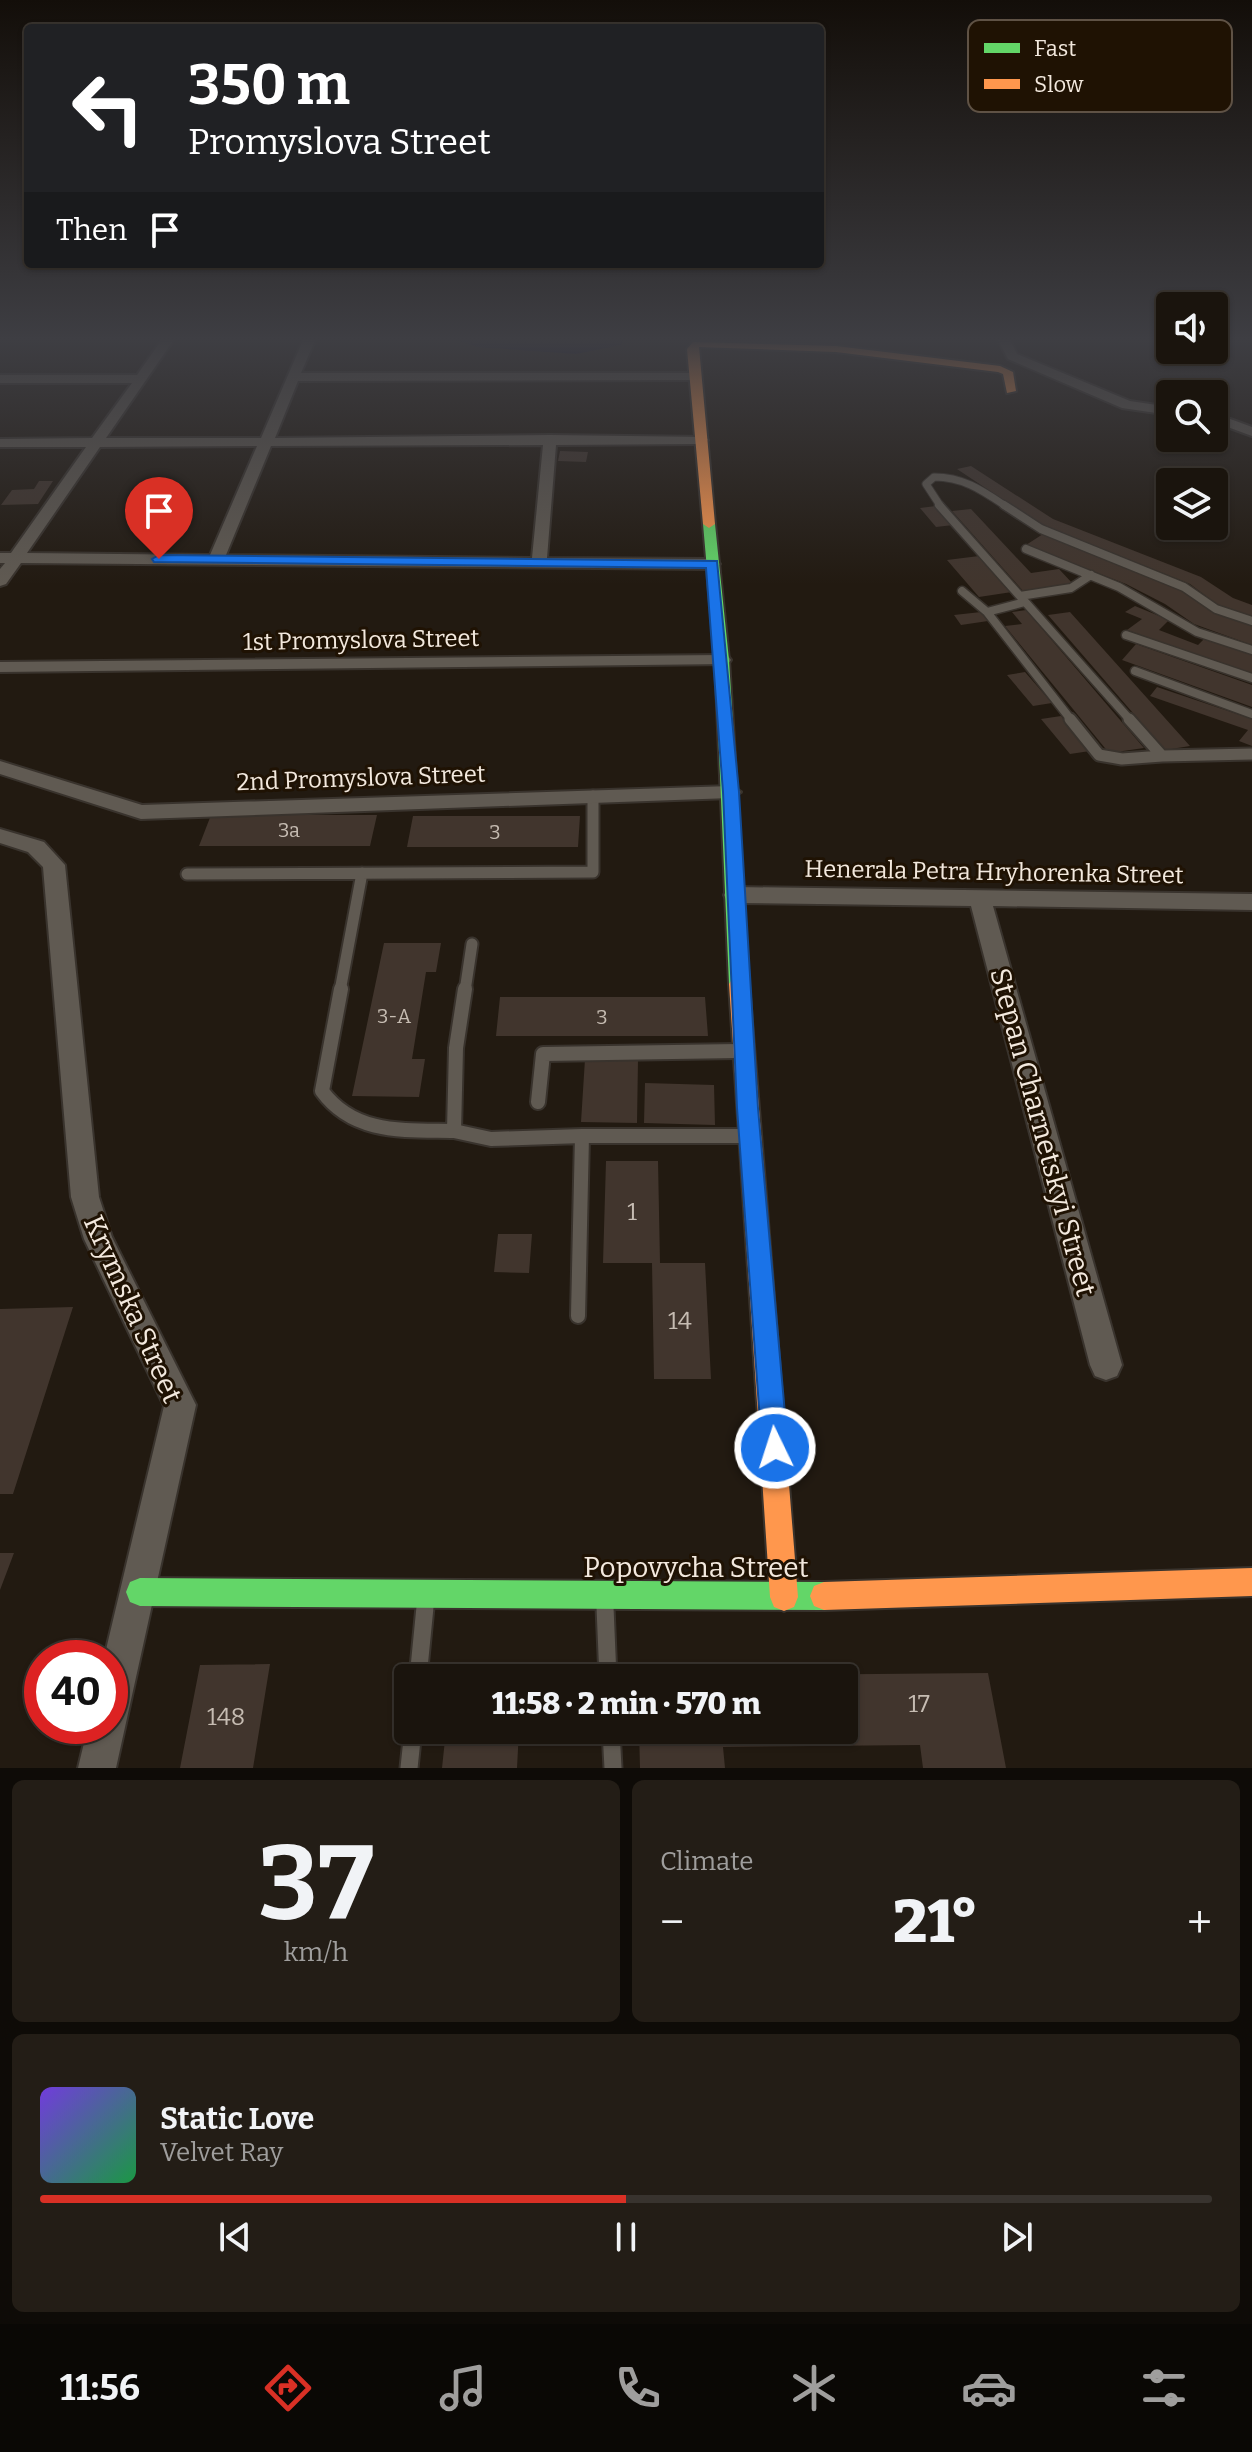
<!DOCTYPE html>
<html lang="en">
<head>
<meta charset="utf-8">
<style>
  :root { --surface:#1a140d; --page:#231d16; --text:#f1f3f6; --muted:#9f9e9d; --line:#38332e; --accent:#d93025 }
  body { margin:0; font-family:Bitter,serif; background:var(--page); color:var(--text); height:100vh; display:flex; flex-direction:column; font-size:30px; white-space:nowrap }
  * { box-sizing:border-box; margin:0 }
  p { font-size:26px; color:var(--muted) }
  .icon { flex:none; width:44px; height:44px; fill:none; stroke:currentColor; stroke-width:2; stroke-linecap:round; stroke-linejoin:round }
  .map { position:relative; height:1768px; overflow:hidden }
  .details { display:flex; flex-direction:column; gap:12px; padding:12px; background:#0e0b07; flex:1 }
  .details>* { flex:none }
  .banner { position:absolute; left:24px; top:24px; width:800px; height:244px; border-radius:8px; box-shadow:0 2px 6px #0004,0 0 0 2px var(--line); background:#202124; color:#fff; overflow:hidden }
  .controls { position:absolute; left:1156px; top:292px; display:grid; gap:16px }
  .controls a { display:grid; place-items:center; width:72px; height:72px; border-radius:8px; background:var(--surface); box-shadow:0 2px 6px #0004,0 0 0 2px var(--line); font-size:40px }
  .speed { position:absolute; left:24px; top:1640px; display:flex; gap:16px; font-size:40px; font-weight:700; text-align:center }
  .speed>* { display:grid; place-content:center; width:104px; height:104px; border-radius:50%; background:var(--surface); box-shadow:0 2px 6px #0004,0 0 0 2px var(--line); line-height:1 }
  .speed .limit { border:12px solid #d22; background:#fff; color:#111 }
  .pin { position:absolute; display:grid; place-items:center; width:68px; height:68px; color:#fff; margin:-82px -34px; border-radius:50% 50% 50% 0; rotate:-45deg; box-shadow:0 0 8px #0007 }
  .pin .icon { rotate:45deg }
  .me { position:absolute; width:88px; margin:-44px; rotate:356deg; stroke-linejoin:round; filter:drop-shadow(0 0 6px #0008) }
  .turn { display:flex; align-items:center; gap:28px; height:168px; padding:0 32px; font-size:36px }
  .turn .icon { width:104px; height:104px; stroke-width:2.5 }
  .turn b { display:block; font-size:56px; line-height:68px }
  .then { display:flex; align-items:center; height:76px; padding:0 32px; background:#0003; gap:16px; font-size:30px }
  .big { font-size:60px; font-weight:800; line-height:1.1 }
  .details .card { flex:1; display:flex; flex-direction:column; justify-content:center; gap:12px; min-width:0; padding:0 28px; border-radius:12px; background:var(--page) }
  .details .dial { align-items:center; gap:0 }
  .dial b { font-size:104px; line-height:1 }
  .song { display:flex; align-items:center; gap:24px }
  .cover { width:96px; height:96px; border-radius:12px; background:linear-gradient(135deg,hsl(260 70% 55%),hsl(140 70% 35%)) }
  .played { height:8px; border-radius:4px; background:linear-gradient(90deg,var(--accent) 50%,var(--line) 50%) }
  .keys { display:flex; justify-content:space-around; direction:ltr }
  .heat { display:flex; justify-content:space-between; align-items:center; font-size:44px; direction:ltr }
  .details .tiles { flex:1; display:grid; gap:12px; grid-template-columns:1fr 1fr }
  .card:last-child { grid-column:span 2 }
  .trip { position:absolute; left:394px; top:1664px; width:464px; height:80px; border-radius:8px; background:var(--surface); box-shadow:0 2px 6px #0004,0 0 0 2px var(--line); font-weight:800; line-height:80px; text-align:center }
  .menu { display:flex; height:128px; justify-content:space-around; align-items:center; background:#0a0805; color:var(--muted) }
  .menu .icon { width:56px; height:56px }
  .menu .selected { color:var(--accent) }
  .menu b { font-size:36px; color:var(--text) }
  .map>svg:first-child { display:block }
  .water { fill:#03022e }
  .building { fill:#41352d }
  .lines { fill:none; stroke-linecap:round; stroke-linejoin:round }
  .lane-far4-casing { stroke:#39332d; stroke-width:9 }
  .lane-far3-casing { stroke:#39332d; stroke-width:11 }
  .lane-far2-casing { stroke:#39332d; stroke-width:15 }
  .lane-far1-casing { stroke:#39332d; stroke-width:18 }
  .lane-casing { stroke:#39332d; stroke-width:21 }
  .street-casing { stroke:#39332d; stroke-width:4 }
  .fast-casing { stroke:#39332d; stroke-width:4 }
  .slow-casing { stroke:#39332d; stroke-width:4 }
  .lane-far4 { stroke:#605a52; stroke-width:7 }
  .lane-far3 { stroke:#605a52; stroke-width:8 }
  .lane-far2 { stroke:#605a52; stroke-width:11 }
  .lane-far1 { stroke:#605a52; stroke-width:14 }
  .lane { stroke:#605a52; stroke-width:17 }
  .street { fill:#605a52; fill-rule:evenodd }
  .fast { fill:#63d668; fill-rule:evenodd }
  .slow { fill:#ff974d; fill-rule:evenodd }
  .route { fill:#1a73e8; stroke:#114b97; stroke-width:2 }
  .labels { text-anchor:middle; dominant-baseline:central; stroke-width:6; stroke-linejoin:round; paint-order:stroke }
  .number-label { font-size:20px; fill:#c6bcb2 }
  .street-label { font-size:24px; fill:#f3e9de; stroke:#1f1203 }
  .near-number-label { font-size:24px; fill:#c6bcb2 }
  .near-street-label { font-size:28px; fill:#f3e9de; stroke:#1f1203 }
  .key { fill:#1f1203; stroke:#5f5245; stroke-width:2 }
  .key-label { font-size:22px; fill:#f3e9de }
</style>
</head>
<body>
<div class="map">
<svg width="1252" height="1768" viewBox="0 0 1252 1768">
  <rect width="100%" height="100%" fill="#221a11"/>
  <path class="water" d="M452 338H624L621 345 576 354 477 347Z"/>
  <path class="building" d="M560 451 588 452 586 462 558 461Z
    M971 466 1053 519 1201 577 1233 598 1252 605V616L1219 606 1190 584 1038 523 957 469Z
    M39 481H53L38 504 1 505 12 490 34 489Z
    M936 506 953 525 936 527 920 508Z
    M971 509 1031 573 1059 569 1073 584 1023 591 952 511Z
    M1043 534 1175 587 1195 598 1210 611 1252 626V645L1194 624 1165 604 1126 584 1026 545Z
    M979 556 1012 592 979 597 947 560Z
    M1135 606 1169 620 1159 630 1198 645 1205 638 1252 654V674L1127 630 1142 619 1125 612Z
    M1026 610 1144 748 1109 753 1005 626 1022 624 1012 612Z
    M981 612 988 621 961 625 954 615Z
    M1070 612 1190 746 1165 750 1048 615Z
    M1136 644 1252 685V707L1122 660Z
    M1025 672 1052 703 1033 706 1007 675Z
    M1157 687 1252 719V746L1239 741 1248 730 1150 696Z
    M1061 716 1090 751 1070 754 1041 719Z
    M211 815H377L370 846H199Z
    M413 816H580L578 847H407Z
    M384 943H441L436 972H426L412 1059H425L419 1097 352 1096Z
    M500 997H705L708 1036H496Z
    M585 1059 638 1060 637 1123 581 1122Z
    M645 1083 714 1085 715 1125 644 1123Z
    M606 1161H658L660 1263H705L711 1379H654L652 1263H603Z
    M498 1234H532L529 1273 494 1272Z
    M73 1307 13 1494H0V1309Z
    M0 1553H14L0 1590Z
    M270 1664 253 1768H180L200 1665Z
    M988 1673 1006 1768H923L920 1745 723 1747 725 1768H640L639 1730H844V1678H752V1675Z
    M446 1730H519L517 1768H442Z"/>
  <g class="lines">
    <defs>
      <path id="lane-far4" d="M941 507 926 484 934 477C964 477 983 491 1007 507"/>
      <path id="lane-far3" d="M939 505 1131 721
        M1004 505 1041 529 1184 587 1216 609 1252 621
        M1026 549 1119 587 1197 632 1252 650
        M962 591 987 612
        M1020 596 1071 588 1091 575
        M1025 602 987 612 1072 721
        M1126 635 1252 678
        M1135 671 1252 714"/>
      <path id="lane-far2" d="M1070 719 1099 755 1122 759 1162 756
        M1129 719 1162 756 1252 754
        M187 874 593 872V796
        M340 991 362 873
        M465 991 472 944"/>
      <path id="lane-far1" d="M341 989 322 1091C354 1135 405 1130 454 1131
        M465 989 456 1048 454 1131 491 1139 582 1136
        M538 1102 543 1054 738 1051
        M578 1316 582 1136H745"/>
      <path id="lane" d="M605 1607 608 1678
        M418 1678 425 1607
        M611 1730 613 1768
        M409 1768 413 1730"/>
      <path id="street" d="M163 338H175L106 438H261L304 338H316L301 373H699L701 376 695 380 298 381 275 438 550 435 706 437 708 440 701 444 556 445 547 558 712 559 720 564 712 569 21 563 6 584 0 586V569L5 563H0V553H11L86 447H0V439L92 438 132 383H0V375H137ZM543 445 532 558 226 555 271 446ZM257 446 210 555 27 553 100 447Z
        M997 338H1009L1017 354 1130 401 1170 407V415L1122 408 1008 359Z
        M1214 413 1252 427V436L1214 422Z
        M722 655 728 656 731 660 728 664 0 672V662Z
        M0 761 142 805 731 786 741 792 731 798 141 819 0 774Z
        M0 829 44 842 65 865 99 1197 112 1237 196 1405 116 1768H78L88 1726H110V1658H104L164 1406 84 1239 71 1197 43 867 28 852 0 843Z
        M735 887 1252 894V910L993 906 1122 1365 1117 1376 1106 1380 1095 1376 1090 1365 971 906 735 903 727 901 724 895 727 889Z"/>
      <path id="fast" d="M709 520 715 524 729 660 749 984 746 989H732L729 984 715 660 703 524Z
        M140 1578 824 1582 834 1586 838 1596 834 1606 824 1610 140 1606 130 1602 126 1592 130 1582Z"/>
      <path id="slow" d="M693 342 836 346 1000 366 1013 372 1016 391 1007 393 1003 374 998 372 836 352 699 347 715 524 709 528 703 524 687 349Z
        M739 977 746 979 749 984 798 1597 794 1607 784 1611 774 1607 770 1597 729 984 732 979Z
        M1252 1568V1596L824 1610 814 1606 810 1596 814 1586 824 1582Z"/>
    </defs>
    <use href="#lane-far4" class="lane-far4-casing"/>
    <use href="#lane-far3" class="lane-far3-casing"/>
    <use href="#lane-far2" class="lane-far2-casing"/>
    <use href="#lane-far1" class="lane-far1-casing"/>
    <use href="#lane" class="lane-casing"/>
    <use href="#street" class="street-casing"/>
    <use href="#fast" class="fast-casing"/>
    <use href="#slow" class="slow-casing"/>
    <use href="#lane-far4" class="lane-far4"/>
    <use href="#lane-far3" class="lane-far3"/>
    <use href="#lane-far2" class="lane-far2"/>
    <use href="#lane-far1" class="lane-far1"/>
    <use href="#lane" class="lane"/>
    <use href="#street" class="street"/>
    <use href="#fast" class="fast"/>
    <use href="#slow" class="slow"/>
  </g>
  <linearGradient id="sky" x2="0" y2="1"><stop stop-color="#130e09"/><stop offset="0.58" stop-color="#3e3e43"/><stop offset="1" stop-color="#3e3e43" stop-opacity="0"/></linearGradient>
  <rect width="1252" height="585" fill="url(#sky)"/>
  <path class="route" d="M159 555 717 561 739 792 758 1108 788 1448 785 1458 775 1462 765 1458 762 1448 737 1108 723 792 706 568 154 562 152 559Z"/>
  <g class="labels">
    <g class="number-label">
      <text x="289" y="830">3а</text>
      <text x="495" y="832">3</text>
      <text x="394" y="1016">3-А</text>
      <text x="602" y="1017">3</text>
    </g>
    <g class="street-label">
      <text transform="translate(361 640) rotate(-1)">1st Promyslova Street</text>
      <text transform="translate(361 778) rotate(-2)">2nd Promyslova Street</text>
      <text transform="translate(994 872) rotate(1)">Henerala Petra Hryhorenka Street</text>
    </g>
    <g class="near-number-label">
      <text x="632" y="1212">1</text>
      <text x="680" y="1321">14</text>
      <text x="919" y="1704">17</text>
      <text x="226" y="1717">148</text>
    </g>
    <g class="near-street-label">
      <text transform="translate(1043 1132) rotate(75)">Stepan Charnetskyi Street</text>
      <text transform="translate(133 1309) rotate(66)">Krymska Street</text>
      <text x="696" y="1567">Popovycha Street</text>
    </g>
  </g>
  <rect x="968" y="20" width="264" height="92" rx="12" class="key"/>
  <rect x="984" y="43" width="36" height="10" fill="#63d668"/>
  <rect x="984" y="79" width="36" height="10" fill="#ff974d"/>
  <g class="key-label">
    <text x="1034" y="56">Fast</text>
    <text x="1034" y="92">Slow</text>
  </g>
</svg>
<div class="controls">
<a><svg class="icon" aria-label="sound" viewBox="0 0 24 24"><path d="M4 9h4l5-4v14l-5-4H4zM17 9q2 3 0 6"/></svg></a>
<a><svg class="icon" aria-label="search" viewBox="0 0 24 24"><circle cx="10" cy="10" r="6"/><path d="M15 15l6 6"/></svg></a>
<a><svg class="icon" aria-label="layers" viewBox="0 0 24 24"><path d="M12 4l9 5-9 5-9-5zM3 14l9 5 9-5"/></svg></a>
</div>
<div class="speed"><div class="limit">40</div></div>
<div class="pin" style="left:159px;top:559px;background:#d93025"><svg class="icon" aria-label="arrive" viewBox="0 0 24 24"><path d="M6 21V4h12l-3 4 3 4H6"/></svg></div>
<svg class="me" style="left:775px;top:1448px" viewBox="-20 -20 40 40"><circle r="17" fill="#1a73e8" stroke="#fff" stroke-width="3"/><path d="M0-11L8 9 0 5-8 9z" fill="#fff"/></svg>
<div class="trip">11:58 · 2 min · 570 m</div>
<div class="banner">
<div class="turn"><svg class="icon" aria-label="left" viewBox="0 0 24 24"><path d="M17 20v-9H6M10 6l-5 5 5 5"/></svg><div><b>350 m</b>Promyslova Street</div></div>
<div class="then">Then<svg class="icon" aria-label="arrive" viewBox="0 0 24 24"><path d="M6 21V4h12l-3 4 3 4H6"/></svg></div>
</div>
</div>
<section class="details">
<div class="tiles">
<div class="card dial"><b>37</b><p>km/h</p></div>
<div class="card"><p>Climate</p>
<div class="heat"><a>−</a><b class="big">21°</b><a>+</a></div>
</div>
<div class="card">
<div class="song"><i class="cover"></i><div><b>Static Love</b><p>Velvet Ray</p></div></div>
<div class="played"></div>
<div class="keys"><svg class="icon" aria-label="previous" viewBox="0 0 24 24"><path d="M18 5L8 12l10 7zM5 5v14"/></svg><svg class="icon" aria-label="pause" viewBox="0 0 24 24"><path d="M8 5v14M16 5v14"/></svg><svg class="icon" aria-label="next" viewBox="0 0 24 24"><path d="M6 5l10 7-10 7zM19 5v14"/></svg></div>
</div>
</div>
</section>
<nav class="menu">
<b>11:56</b>
<svg class="icon selected" aria-label="directions" viewBox="0 0 24 24"><path d="M12 3l9 9-9 9-9-9zM9 14v-3h6M13 9l2 2-2 2"/></svg>
<svg class="icon" aria-label="music" viewBox="0 0 24 24"><path d="M9 18V5l10-2v13"/><circle cx="6" cy="18" r="3"/><circle cx="16" cy="16" r="3"/></svg>
<svg class="icon" aria-label="phone" viewBox="0 0 24 24"><path d="M5 4h4l2 5-3 2q2 4 5 5l2-3 5 2v4C11 20 4 13 5 4z"/></svg>
<svg class="icon" aria-label="climate" viewBox="0 0 24 24"><path d="M12 3v18M4 7l16 10M4 17L20 7"/></svg>
<svg class="icon" aria-label="car" viewBox="0 0 24 24"><path d="M5 17H2v-5l4-1 3-4h7l3 4 3 1v5h-3M9 17h6M6 11h13"/><circle cx="7" cy="17" r="2"/><circle cx="17" cy="17" r="2"/></svg>
<svg class="icon" aria-label="filters" viewBox="0 0 24 24"><path d="M4 7h16M4 17h16"/><circle cx="9" cy="7" r="2"/><circle cx="15" cy="17" r="2"/></svg>
</nav>
</body>
</html>
